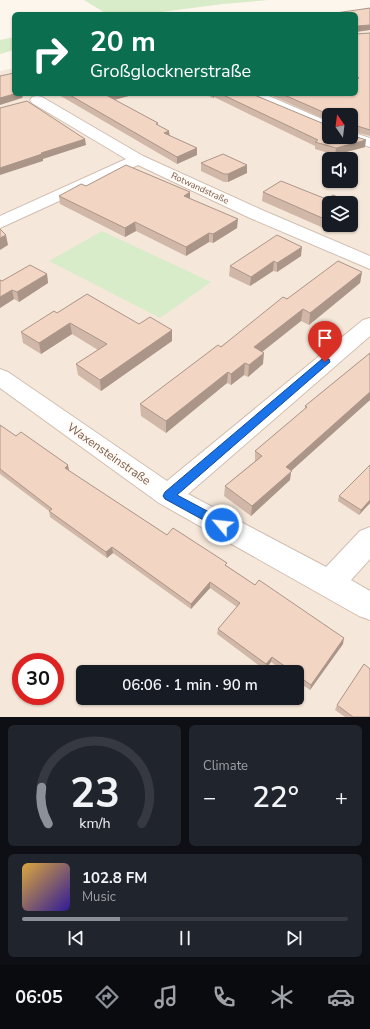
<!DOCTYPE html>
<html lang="en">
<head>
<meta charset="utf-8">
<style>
  :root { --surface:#171b24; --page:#20242c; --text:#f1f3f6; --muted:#9ea1a6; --line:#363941; --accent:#8c9099 }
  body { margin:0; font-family:"Nunito Sans",sans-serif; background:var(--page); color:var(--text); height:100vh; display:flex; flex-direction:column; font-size:15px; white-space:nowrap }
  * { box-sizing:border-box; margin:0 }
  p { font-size:13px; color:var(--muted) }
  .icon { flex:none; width:22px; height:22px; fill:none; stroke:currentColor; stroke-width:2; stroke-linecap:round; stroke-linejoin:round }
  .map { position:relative; height:717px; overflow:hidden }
  .drawer { display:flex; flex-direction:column; gap:8px; padding:8px; background:#0d0f14; flex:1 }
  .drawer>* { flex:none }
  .banner { position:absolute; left:12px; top:12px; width:346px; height:84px; border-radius:6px; box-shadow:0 1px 3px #0004; background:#0b6e4f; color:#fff; overflow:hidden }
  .needle { width:26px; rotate:346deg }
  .tools { position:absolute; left:322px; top:108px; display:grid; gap:8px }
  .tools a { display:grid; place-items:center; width:36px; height:36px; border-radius:6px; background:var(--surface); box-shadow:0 1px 3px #0004; font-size:20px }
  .speed { position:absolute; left:12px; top:653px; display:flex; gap:8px; font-size:20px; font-weight:700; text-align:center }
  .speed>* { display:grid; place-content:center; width:52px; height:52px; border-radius:50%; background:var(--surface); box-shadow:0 1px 3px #0004; line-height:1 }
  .speed .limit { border:6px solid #d22; background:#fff; color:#111 }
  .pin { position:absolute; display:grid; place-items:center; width:34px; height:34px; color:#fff; margin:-41px -17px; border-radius:50% 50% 50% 0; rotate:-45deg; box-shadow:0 0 4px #0007 }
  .pin .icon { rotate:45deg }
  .me { position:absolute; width:44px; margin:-22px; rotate:298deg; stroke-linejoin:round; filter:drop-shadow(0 0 3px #0008) }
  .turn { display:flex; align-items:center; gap:14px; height:84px; padding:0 12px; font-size:18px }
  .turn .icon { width:52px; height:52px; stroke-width:2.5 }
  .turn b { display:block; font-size:28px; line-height:34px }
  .big { font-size:30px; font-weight:600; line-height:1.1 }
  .drawer .tile { flex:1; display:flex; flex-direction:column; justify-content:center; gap:6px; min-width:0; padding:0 14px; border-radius:6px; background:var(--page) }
  .drawer .dial { align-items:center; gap:0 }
  .dial svg { height:104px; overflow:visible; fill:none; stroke:var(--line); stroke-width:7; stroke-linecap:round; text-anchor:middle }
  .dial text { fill:var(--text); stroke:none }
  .song { display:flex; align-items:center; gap:12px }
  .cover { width:48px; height:48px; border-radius:6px; background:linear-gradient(135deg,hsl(40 70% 55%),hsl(250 70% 35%)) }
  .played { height:4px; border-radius:2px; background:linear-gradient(90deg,var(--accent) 30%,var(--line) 30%) }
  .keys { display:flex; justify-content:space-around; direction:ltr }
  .heat { display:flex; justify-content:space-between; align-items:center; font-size:22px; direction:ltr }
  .drawer .tiles { flex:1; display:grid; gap:8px; grid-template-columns:1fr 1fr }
  .tile:last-child { grid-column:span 2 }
  .trip { position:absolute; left:76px; top:665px; width:228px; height:40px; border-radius:6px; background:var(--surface); box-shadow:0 1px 3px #0004; font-weight:600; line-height:40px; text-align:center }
  .menu { display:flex; height:64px; justify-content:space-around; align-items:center; background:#090b0e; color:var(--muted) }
  .menu .icon { width:28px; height:28px }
  .menu .active { color:var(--accent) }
  .menu b { font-size:18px; color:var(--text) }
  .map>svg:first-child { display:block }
  .residential { fill:#f5e8da; fill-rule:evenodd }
  .green { fill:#d8ecc9 }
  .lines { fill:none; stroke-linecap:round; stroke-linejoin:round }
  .street-casing { stroke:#d1beb0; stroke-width:2 }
  .street { fill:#fff; fill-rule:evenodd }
  .wall { fill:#d1b7a8 }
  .shaded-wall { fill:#aa9588 }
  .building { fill:#f3d5c3; stroke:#aa9588 }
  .route { fill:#1a73e8; stroke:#114b97 }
  .labels { text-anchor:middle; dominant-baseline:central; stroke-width:3.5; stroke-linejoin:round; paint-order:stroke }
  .far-street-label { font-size:9px; fill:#7a5c4d; stroke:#fffaf3 }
  .near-street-label { font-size:12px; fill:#7a5c4d; stroke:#fffaf3 }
</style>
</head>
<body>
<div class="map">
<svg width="370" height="717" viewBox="0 0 370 717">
  <rect width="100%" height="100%" fill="#fdf6ec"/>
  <path class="residential" d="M370 11V717H0V71L14 68V94H356V14ZM329 115H351V137H329ZM329 159H351V181H329ZM329 203H351V225H329ZM21 662H55V696H21ZM83 672H297V698H83Z"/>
  <path class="green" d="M84 0H269L223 4 146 14H107Z
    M14 37V50L0 54V40Z
    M102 231 211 282 160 318 49 261Z"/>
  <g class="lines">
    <defs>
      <path id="street" d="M246 94H264L329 122V131L248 97Z
        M37 96 42 97 143 156 262 210 370 256V269L250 218 138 165 0 228V216L126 159 32 103 30 100 32 97Z
        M351 132 370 138V147L346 139 344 137H351Z
        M370 318V336L188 494 326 567 360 531 370 527V559L351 580 370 591V620L359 616 159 503 0 388V369L8 372 167 481 363 320Z"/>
    </defs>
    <use href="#street" class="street-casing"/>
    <use href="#street" class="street"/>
  </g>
  <path class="wall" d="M370 33V136L351 131V115H329V121L268 94H356V34Z
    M59 94H136L114 100 158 123V125L169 136 197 155 177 164 59 95Z
    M205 94H252L365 147 335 155 315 149V146L214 97 213 98Z
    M201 163 247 173 228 182H224L201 171Z
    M86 186 190 198 237 228 213 243 209 242 186 256 136 231 125 237 60 204 59 196Z
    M263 192 326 199 355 204 353 213 329 203V225L328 230 262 201Z
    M301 256 277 272 273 271 250 286 229 276 230 266Z
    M362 272 360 283 309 325 301 321 262 352 263 364 248 377 244 375 231 385 227 383 166 433 141 416 140 404 287 299Z
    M47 274 48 283 19 302 14 299 0 308V280L2 281Z
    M57 313 172 330V341L101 391 78 375 76 364 98 350 72 334 41 354 23 343 21 332Z
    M370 353V400L291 471 290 480 251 516 224 496 225 486 255 461V451L305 409V406Z
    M0 425 16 436 68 465 69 471 167 535 227 566 343 644 310 690 297 681V672H285L271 662 265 670 217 634 218 629 237 607 210 588 191 609 113 553 107 558 50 517 49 511 0 474Z
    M370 465V503L359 515 338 501 339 496Z
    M337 705 370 717H345L335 710Z"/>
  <path class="shaded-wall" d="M370 25V30L356 32 357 26Z
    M14 94H24L22 98 0 105V98Z
    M111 94H136L106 102V95Z
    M213 94H214V97L213 98Z
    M169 131 170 138 164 133Z
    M85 139 86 145 43 159V161L0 175V168L41 153Z
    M366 140 365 147 335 155 336 148Z
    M197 148V155L177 164V157Z
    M247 165V173L228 182V174Z
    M190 192V201L184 196Z
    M355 204 353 213 351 214V206Z
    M238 219 237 228 213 243V234Z
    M135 222 136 231 125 237V228Z
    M329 224V225H335L328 230Z
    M209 233V242L186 256V247Z
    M6 235 8 245 0 250V238Z
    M302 247 301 256 277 272V263Z
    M274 261 273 271 250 286 251 277Z
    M362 272 360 283 309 325 310 313Z
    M47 274 48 283 19 302 17 292Z
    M12 290 14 299 0 308V297Z
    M303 309 301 321 253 359 254 347Z
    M70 323 72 334 41 354 39 343Z
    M172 330V341L101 391 100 380Z
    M264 353 263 364 248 377 249 365Z
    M245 363 244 375 231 385V374Z
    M228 372 227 383 166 433V421Z
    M370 392V400L291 471 290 480 251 516 252 506 286 467Z
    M68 465 69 471 65 468Z
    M370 500V503L359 515 361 510Z
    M112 547 113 553 107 558 106 552Z
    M210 582V588L191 609V604Z
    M344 638 343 644 310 690 311 685Z
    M272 657 271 662 265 670 266 664Z"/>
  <path class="building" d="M370 8V25L357 26 356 27V14H329Z
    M370 33V130L351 124V125V115H330L282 94H356V79L359 78 356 75V34Z
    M14 73V94L0 98V76Z
    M68 94H111L106 95 158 123 156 124 169 131 164 133 197 148 177 157Z
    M221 94H252L329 126V137H351V135L366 140 336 148 315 142 318 140Z
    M27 101 85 139 41 153 42 154 0 168V108Z
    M223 154 247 165 228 174H224L201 163Z
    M126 165 190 192 184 196 238 219 213 234 209 233 186 247 135 222 125 228 59 196 81 184 86 186Z
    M281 181 326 199 333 195 355 204 351 206V203H329V221L263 192Z
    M0 229 6 235 0 238Z
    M277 235 302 247 277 263 274 261 251 277 230 266Z
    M338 261 362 272 310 313 303 309 254 347 264 353 249 365 245 363 231 374 228 372 166 421 140 404 218 345 221 347 283 297 287 299Z
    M30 265 47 274 17 292 12 290 0 297V280L2 281Z
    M87 294 139 324 150 317 172 330 100 380 76 364 107 344 70 323 39 343 21 332 54 311 57 313Z
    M370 353V392L286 467 292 471 252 506 225 486 262 456 255 451 307 407 305 406Z
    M0 425 16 436 21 432 68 465 65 468 167 535 173 528 227 563 225 565 255 585 259 580 344 638 311 685 297 675V672H293L272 657 266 664 218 629 240 603 210 582 191 604 112 547 106 552 49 511 52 509 0 469Z
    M370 465V500L361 510 339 496Z
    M364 664 370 669V717H353L337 705Z"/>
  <path class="route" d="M322 359H329L330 362 177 495 226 521 228 525 226 528 222 529 218 528 165 499 163 496 165 492Z"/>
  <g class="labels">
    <g class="far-street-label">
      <text transform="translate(200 188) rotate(25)">Rotwandstraße</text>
    </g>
    <g class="near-street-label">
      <text transform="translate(109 454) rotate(35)">Waxensteinstraße</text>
    </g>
  </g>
</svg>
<div class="tools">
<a><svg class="needle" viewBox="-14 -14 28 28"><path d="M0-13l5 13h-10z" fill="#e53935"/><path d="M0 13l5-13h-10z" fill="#9ea1a6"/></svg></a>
<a><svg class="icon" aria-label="sound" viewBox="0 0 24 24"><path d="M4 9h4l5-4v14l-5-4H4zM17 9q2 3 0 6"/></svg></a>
<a><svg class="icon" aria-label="layers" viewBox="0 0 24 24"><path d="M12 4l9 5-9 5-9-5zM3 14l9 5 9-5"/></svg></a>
</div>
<div class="speed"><div class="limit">30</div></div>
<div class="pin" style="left:325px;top:362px;background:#d93025"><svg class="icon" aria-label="arrive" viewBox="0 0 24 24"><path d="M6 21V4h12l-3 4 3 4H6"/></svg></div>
<svg class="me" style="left:222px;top:525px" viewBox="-20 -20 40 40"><circle r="17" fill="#1a73e8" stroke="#fff" stroke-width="3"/><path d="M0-11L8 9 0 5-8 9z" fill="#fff"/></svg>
<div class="trip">06:06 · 1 min · 90 m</div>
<div class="banner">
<div class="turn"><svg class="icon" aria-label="right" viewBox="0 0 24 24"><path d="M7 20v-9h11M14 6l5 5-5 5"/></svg><div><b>20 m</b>Großglocknerstraße</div></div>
</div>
</div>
<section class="drawer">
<div class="tiles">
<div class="tile dial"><svg viewBox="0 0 100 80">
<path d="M14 69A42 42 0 1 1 86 69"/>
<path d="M14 69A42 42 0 0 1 9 41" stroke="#8c9099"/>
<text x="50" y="56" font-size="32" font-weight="700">23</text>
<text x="50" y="72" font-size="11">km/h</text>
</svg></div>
<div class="tile"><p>Climate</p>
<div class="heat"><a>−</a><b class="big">22°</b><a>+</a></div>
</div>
<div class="tile">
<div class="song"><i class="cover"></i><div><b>102.8 FM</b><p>Music</p></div></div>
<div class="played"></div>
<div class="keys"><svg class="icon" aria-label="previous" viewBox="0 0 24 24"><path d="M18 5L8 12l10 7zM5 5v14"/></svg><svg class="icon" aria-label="pause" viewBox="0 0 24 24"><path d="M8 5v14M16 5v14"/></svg><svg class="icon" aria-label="next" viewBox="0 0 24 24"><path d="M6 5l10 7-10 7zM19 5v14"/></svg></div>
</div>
</div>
</section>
<nav class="menu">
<b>06:05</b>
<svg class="icon active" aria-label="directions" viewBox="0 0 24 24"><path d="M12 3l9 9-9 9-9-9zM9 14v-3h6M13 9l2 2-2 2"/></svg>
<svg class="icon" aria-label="music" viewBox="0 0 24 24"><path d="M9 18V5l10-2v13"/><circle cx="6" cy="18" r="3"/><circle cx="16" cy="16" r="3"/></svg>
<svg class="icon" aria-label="phone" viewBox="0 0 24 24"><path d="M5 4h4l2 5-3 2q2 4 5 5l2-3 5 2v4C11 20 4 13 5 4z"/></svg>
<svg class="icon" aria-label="climate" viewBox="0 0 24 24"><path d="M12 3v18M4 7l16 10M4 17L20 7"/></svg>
<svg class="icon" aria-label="car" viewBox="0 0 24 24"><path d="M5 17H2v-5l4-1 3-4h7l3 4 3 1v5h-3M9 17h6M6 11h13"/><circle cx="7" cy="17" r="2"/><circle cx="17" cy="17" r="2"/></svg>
</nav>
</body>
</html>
